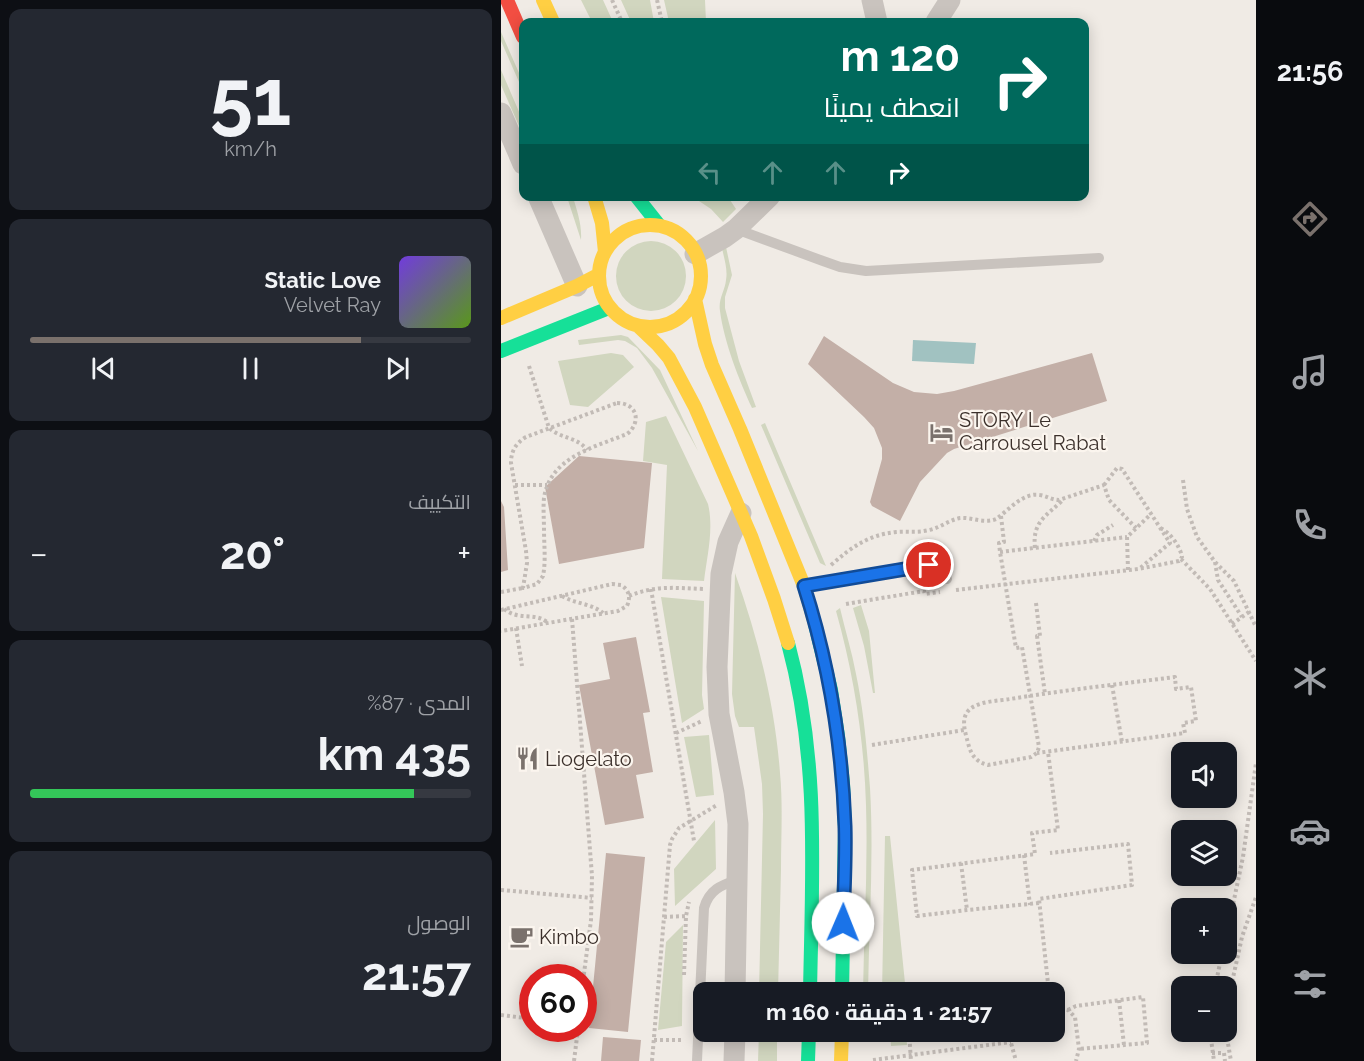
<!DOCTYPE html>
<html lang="ar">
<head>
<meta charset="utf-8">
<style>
  :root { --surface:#171b24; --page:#242831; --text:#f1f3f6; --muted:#9ea1a6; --line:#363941; --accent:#7a716c }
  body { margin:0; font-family:Raleway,Cairo,sans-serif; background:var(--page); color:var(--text); direction:rtl; height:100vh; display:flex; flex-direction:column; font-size:22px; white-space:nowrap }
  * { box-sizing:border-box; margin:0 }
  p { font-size:20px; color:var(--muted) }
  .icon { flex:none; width:33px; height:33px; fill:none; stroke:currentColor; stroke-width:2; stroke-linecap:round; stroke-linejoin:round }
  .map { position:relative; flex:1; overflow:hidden; direction:ltr }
  .sheet { display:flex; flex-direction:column; gap:9px; padding:9px; background:#0d0f14; width:501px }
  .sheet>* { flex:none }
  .hud { position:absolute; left:18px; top:18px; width:570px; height:183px; border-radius:12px; box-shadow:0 3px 15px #0003; direction:rtl; background:#00695c; color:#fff; overflow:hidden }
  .fabs { position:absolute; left:670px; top:742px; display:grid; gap:12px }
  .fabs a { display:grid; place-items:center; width:66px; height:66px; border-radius:12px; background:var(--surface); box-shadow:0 3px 15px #0003; font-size:30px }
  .speed { position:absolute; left:18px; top:964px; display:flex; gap:12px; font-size:30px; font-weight:700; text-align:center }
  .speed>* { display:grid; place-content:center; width:78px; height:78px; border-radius:50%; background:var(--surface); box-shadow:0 3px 15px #0003; line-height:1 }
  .speed .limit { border:9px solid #d22; background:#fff; color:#111 }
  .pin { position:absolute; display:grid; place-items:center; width:51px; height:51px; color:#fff; margin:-26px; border:3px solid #fff; border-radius:50%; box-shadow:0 2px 6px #0007 }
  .me { position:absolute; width:66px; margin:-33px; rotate:1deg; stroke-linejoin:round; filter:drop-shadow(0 0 4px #0008) }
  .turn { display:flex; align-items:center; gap:21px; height:126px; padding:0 30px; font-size:27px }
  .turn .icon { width:78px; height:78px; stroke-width:2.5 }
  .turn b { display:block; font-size:42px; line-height:51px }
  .lanes { display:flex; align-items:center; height:57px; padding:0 30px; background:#0003; justify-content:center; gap:30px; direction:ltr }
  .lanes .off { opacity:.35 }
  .big { font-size:45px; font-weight:700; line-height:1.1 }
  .sheet .card { flex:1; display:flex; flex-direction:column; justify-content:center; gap:9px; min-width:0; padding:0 21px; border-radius:12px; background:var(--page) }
  .sheet .dial { align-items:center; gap:0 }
  .dial b { font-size:78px; line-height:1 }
  .song { display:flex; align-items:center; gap:18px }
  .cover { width:72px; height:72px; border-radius:9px; background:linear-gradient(135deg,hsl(260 70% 55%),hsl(90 70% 35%)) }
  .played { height:6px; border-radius:3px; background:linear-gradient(90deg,var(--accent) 75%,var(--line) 75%) }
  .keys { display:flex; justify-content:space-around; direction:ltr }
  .heat { display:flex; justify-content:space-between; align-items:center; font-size:33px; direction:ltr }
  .charge { height:9px; border-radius:4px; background:linear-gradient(90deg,#34c759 87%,var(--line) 0) }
  .trip { position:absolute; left:192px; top:982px; width:372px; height:60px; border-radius:12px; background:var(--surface); box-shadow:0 3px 15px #0003; font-weight:700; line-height:60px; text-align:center; direction:rtl }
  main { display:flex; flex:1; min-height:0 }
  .tab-bar { display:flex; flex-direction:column; width:108px; justify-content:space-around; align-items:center; background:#090b0e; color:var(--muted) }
  .tab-bar .icon { width:42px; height:42px }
  .tab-bar .active { color:var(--accent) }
  .tab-bar b { font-size:27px; color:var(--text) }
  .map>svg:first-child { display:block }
  .green { fill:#d1d6bf }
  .water { fill:#a1c2c1 }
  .building { fill:#c3afa7 }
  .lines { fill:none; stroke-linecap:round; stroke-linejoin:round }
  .path { stroke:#c2bbb6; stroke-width:4; stroke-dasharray:3 3; stroke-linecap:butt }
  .lane { stroke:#c9c3be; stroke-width:10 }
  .street { stroke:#c9c3be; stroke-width:21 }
  .fast { stroke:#16e098; stroke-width:14 }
  .slow { stroke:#ffcf43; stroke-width:14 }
  .jam { stroke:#f24e42; stroke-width:14 }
  .route-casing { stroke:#114b97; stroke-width:15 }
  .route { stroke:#1a73e8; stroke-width:10 }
  .labels { text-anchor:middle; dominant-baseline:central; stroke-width:4.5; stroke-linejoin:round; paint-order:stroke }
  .poi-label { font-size:20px; fill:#3b302b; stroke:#fbf5ee; text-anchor:start }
</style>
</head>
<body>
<main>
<nav class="tab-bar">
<b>21:56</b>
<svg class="icon active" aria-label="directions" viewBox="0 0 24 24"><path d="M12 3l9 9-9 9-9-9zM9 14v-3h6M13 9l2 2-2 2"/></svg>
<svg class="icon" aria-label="music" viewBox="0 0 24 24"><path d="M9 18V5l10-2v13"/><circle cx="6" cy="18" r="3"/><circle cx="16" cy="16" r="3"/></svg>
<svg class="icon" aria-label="phone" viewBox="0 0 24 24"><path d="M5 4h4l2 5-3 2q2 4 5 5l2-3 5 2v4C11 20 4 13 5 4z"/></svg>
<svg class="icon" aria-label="climate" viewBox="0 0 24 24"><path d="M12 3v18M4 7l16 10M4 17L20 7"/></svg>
<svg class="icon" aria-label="car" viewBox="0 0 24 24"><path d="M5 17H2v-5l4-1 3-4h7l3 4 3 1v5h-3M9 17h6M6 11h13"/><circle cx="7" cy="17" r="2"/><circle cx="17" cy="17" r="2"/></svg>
<svg class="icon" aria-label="filters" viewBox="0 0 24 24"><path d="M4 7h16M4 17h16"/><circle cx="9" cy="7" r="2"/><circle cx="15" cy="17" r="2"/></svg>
</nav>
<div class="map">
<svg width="755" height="1061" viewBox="0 0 755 1061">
  <rect width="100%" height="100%" fill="#f0ebe5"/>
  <path class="green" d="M80 0H102L112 22H91Z
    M120 0H149L153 22H130Z
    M163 0H204L205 22H168Z
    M0 32 22 82V91L0 41Z
    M0 70 22 121V135L0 85Z
    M66 197H72C76 211 81 224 80 240Z
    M192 197H227L235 209 222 222 210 209Z
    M115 276a35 35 0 1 1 70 0a35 35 0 1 1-70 0Z
    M225 247 231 275 224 297V308L238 361 255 407 251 408C238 380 223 342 219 311 217 299 224 291 225 280 227 270 223 258 221 248Z
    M120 335 127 337 159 370 197 451 151 368 136 348 124 341 117 340 78 345 77 340Z
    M110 353 122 355 133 367 87 407 69 405 57 361Z
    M165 416 207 504C213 529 206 556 203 581L161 579 166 465 142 461 145 422Z
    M264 423 325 566 319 563 260 425Z
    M234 573C257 638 274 705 279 773 282 805 280 837 280 870 279 911 278 952 277 993H258L262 814 261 784 253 727H238L234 716 231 694Z
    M160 597 203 601 201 695 203 709 181 723Z
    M360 605 368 631 374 693H372L363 646 352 608Z
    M339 608C344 630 351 652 355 674 363 712 366 750 369 788 373 856 368 925 367 993H362C363 930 367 868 365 805 363 739 353 675 335 611Z
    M208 735 213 795 195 797 183 737Z
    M214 820 215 869 174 906 173 869Z
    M384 836H389L405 993H381Z
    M182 925 181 1026 157 1030 165 942Z
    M258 1032H276V1061H257Z
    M389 1032H405L406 1045 390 1046Z"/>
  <path class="water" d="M412 340 475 343 473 364 411 361Z"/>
  <path class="building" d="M323 336 392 383 413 392 436 394 453 391 591 353 606 401 453 449 446 453 419 482 399 521 371 506 369 502 381 459V448L373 428 363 417 307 364Z
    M78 456 151 463 143 548 58 564 44 487Z
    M0 501 3 507 7 570 0 572Z
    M135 637 149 712 142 713 152 772 135 775 143 818 104 825 78 685 109 679 102 643Z
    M105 853 144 857 127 1032 88 1028Z
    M102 1037 140 1040 138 1061H100Z"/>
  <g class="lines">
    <path class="path" d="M111 0 121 22
      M156 0 161 22
      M28 366 48 428C60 439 77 437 86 450
      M116 403C136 403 141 422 126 434 94 447 49 457 43 498 42 508 43 519 43 530 43 545 45 561 42 576L36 584 22 588 26 563 25 551 10 463C10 451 15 443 25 437Z
      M682 480 686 509 696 537 714 562 733 581 755 627
      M14 485H46
      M603 485 616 468 621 469 669 543 638 569
      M500 516 503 542 498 543 499 552 515 648 521 647 538 747 536 753 530 757 487 765C475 762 470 755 467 743 464 731 459 718 469 709 479 701 497 701 509 699 564 690 619 684 674 677L675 689 690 687 695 721 682 723 684 733 536 753
      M593 541 596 535 612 525
      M534 548C531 522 545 516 562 500
      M499 552 626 537
      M680 559 709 589 755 661
      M714 562 717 580 741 617
      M330 565C351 547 367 535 395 532 406 531 417 533 428 530 439 528 448 520 459 518 471 517 483 524 495 519 508 510 522 492 539 495 546 496 551 500 558 500L603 485 608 500 635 528
      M627 570 626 537 650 514
      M150 589 193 841
      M455 590 637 569 678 561 681 557C679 546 669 532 659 528
      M0 592 22 588
      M61 596C74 604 90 603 102 613
      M128 596C154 585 175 588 202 589
      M535 603 539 636H536L544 694
      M345 604 423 591 424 594 439 592
      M3 609C18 621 33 612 46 622
      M0 610 111 584 120 585C128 590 130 597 126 606L117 611 0 631
      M71 619 91 876 90 920 82 981
      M731 624 748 612
      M15 628 21 666
      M611 685 621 742
      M175 733 201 721
      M371 745 463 730
      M523 855 529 905
      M460 863 466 910
      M0 890 91 898
      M538 903 466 910 416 916 411 870 534 854 531 833 557 830 547 752
      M163 917 185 916
      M726 933 742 857 755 763
      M183 975 185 916 188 902
      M714 987 721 954
      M548 993 538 899 631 885 627 844 549 853
      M618 1000 623 1045
      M726 1005 741 937 755 897
      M554 1007 567 1010 574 1017 578 1049 575 1061
      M567 1010 575 1006 642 997 646 1043 578 1049
      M0 1015 32 1019
      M408 1032 410 1061
      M507 1032 515 1061
      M709 1032 713 1061
      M725 1032 730 1061
      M153 1040H182
      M711 1053H723L724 1061
      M372 1060 510 1042
      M73 1061 77 1029
      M151 1061 169 845 171 839 178 828 216 805"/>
    <path class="lane" d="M235 229 322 261 339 267 365 271 598 258
      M306 586 428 565 439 570 446 579
      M196 1061 203 908C208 890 220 885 236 880"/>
    <path class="street" d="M371 0 376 22
      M435 22 449 0
      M0 113 22 164
      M37 196 76 286
      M194 254 224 237 235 229 269 196
      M234 993 237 824 233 792 218 714 216 667 220 574 227 542 240 513
      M233 1061 234 1032"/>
    <path class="fast" d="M135 196 158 225
      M0 351 108 308
      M314 624 330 690 337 736 342 783 344 829 341 993
      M287 643C319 761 311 873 309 993
      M307 1061 308 1032"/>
    <path class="slow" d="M42 0 52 22
      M93 196 101 223 104 252
      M98 276a51 51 0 1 1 102 0a51 51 0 1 1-102 0Z
      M194 299 204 344 211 365 239 429 303 586 314 624
      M0 318 76 286 97 275
      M137 326 157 345 168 358 194 407 250 536 273 599 287 643
      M340 1061 341 1032"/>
    <path class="jam" d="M6 0 22 37"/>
  </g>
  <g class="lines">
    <defs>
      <path id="route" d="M342 923C343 891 345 858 344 826 341 745 328 664 303 586L428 565"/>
    </defs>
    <use href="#route" class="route-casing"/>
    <use href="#route" class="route"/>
  </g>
  <defs>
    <symbol id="hotel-bare" viewBox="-9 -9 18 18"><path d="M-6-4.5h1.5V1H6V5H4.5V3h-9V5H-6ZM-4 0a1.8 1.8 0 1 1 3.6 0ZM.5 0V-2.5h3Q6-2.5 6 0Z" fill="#7a716c" stroke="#fbf5ee" stroke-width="2.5" paint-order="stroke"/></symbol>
    <symbol id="restaurant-bare" viewBox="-9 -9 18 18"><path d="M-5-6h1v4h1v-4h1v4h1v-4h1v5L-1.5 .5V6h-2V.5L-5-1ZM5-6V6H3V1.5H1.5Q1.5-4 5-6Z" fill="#7a716c" stroke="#fbf5ee" stroke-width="2.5" paint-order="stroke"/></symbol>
    <symbol id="cafe-bare" viewBox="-9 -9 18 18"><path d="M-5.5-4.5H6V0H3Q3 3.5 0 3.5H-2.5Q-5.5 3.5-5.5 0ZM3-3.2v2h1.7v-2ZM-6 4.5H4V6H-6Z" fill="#7a716c" stroke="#fbf5ee" stroke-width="2.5" paint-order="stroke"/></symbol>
  </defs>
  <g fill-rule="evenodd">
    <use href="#hotel-bare" x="424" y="416" width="33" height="33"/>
    <use href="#restaurant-bare" x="10" y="742" width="33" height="33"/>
    <use href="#cafe-bare" x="4" y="920" width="33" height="33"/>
  </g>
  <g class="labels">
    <g class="poi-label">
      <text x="458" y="420">STORY Le<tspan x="458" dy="23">Carrousel Rabat</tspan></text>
      <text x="44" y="759">Liogelato</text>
      <text x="38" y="937">Kimbo</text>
    </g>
  </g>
</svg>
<div class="fabs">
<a><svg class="icon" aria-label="sound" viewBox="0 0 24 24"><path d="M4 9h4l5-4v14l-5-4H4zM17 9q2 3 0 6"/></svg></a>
<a><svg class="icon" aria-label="layers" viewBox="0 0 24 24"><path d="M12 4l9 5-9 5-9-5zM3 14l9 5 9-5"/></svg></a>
<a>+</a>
<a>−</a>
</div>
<div class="speed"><div class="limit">60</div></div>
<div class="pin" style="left:428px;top:565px;background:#d93025"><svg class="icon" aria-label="arrive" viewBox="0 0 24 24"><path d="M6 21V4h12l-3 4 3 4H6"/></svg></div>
<svg class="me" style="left:342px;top:923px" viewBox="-20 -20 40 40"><circle r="19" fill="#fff"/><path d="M0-13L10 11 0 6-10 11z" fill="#1a73e8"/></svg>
<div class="trip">21:57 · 1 دقيقة · 160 m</div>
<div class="hud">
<div class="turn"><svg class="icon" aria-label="right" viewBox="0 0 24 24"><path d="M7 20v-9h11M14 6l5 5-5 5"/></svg><div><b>120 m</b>انعطف يمينًا</div></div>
<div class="lanes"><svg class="icon off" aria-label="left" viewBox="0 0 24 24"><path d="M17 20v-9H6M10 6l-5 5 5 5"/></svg><svg class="icon off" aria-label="ahead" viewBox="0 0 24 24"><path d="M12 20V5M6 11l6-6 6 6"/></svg><svg class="icon off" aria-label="ahead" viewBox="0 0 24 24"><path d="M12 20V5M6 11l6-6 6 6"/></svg><svg class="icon" aria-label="right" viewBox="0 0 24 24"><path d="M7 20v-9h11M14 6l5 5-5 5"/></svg></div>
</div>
</div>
<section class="sheet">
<div class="card dial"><b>51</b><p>km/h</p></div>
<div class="card">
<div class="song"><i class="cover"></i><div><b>Static Love</b><p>Velvet Ray</p></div></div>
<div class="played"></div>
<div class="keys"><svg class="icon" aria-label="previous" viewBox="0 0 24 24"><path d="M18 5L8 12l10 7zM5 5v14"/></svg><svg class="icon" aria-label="pause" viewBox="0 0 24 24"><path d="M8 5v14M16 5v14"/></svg><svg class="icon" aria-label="next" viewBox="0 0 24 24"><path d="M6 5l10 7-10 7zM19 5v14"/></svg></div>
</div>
<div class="card"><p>التكييف</p>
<div class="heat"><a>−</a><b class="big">20°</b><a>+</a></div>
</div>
<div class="card"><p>المدى · 87%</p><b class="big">435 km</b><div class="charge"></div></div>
<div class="card"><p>الوصول</p><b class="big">21:57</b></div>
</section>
</main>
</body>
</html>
